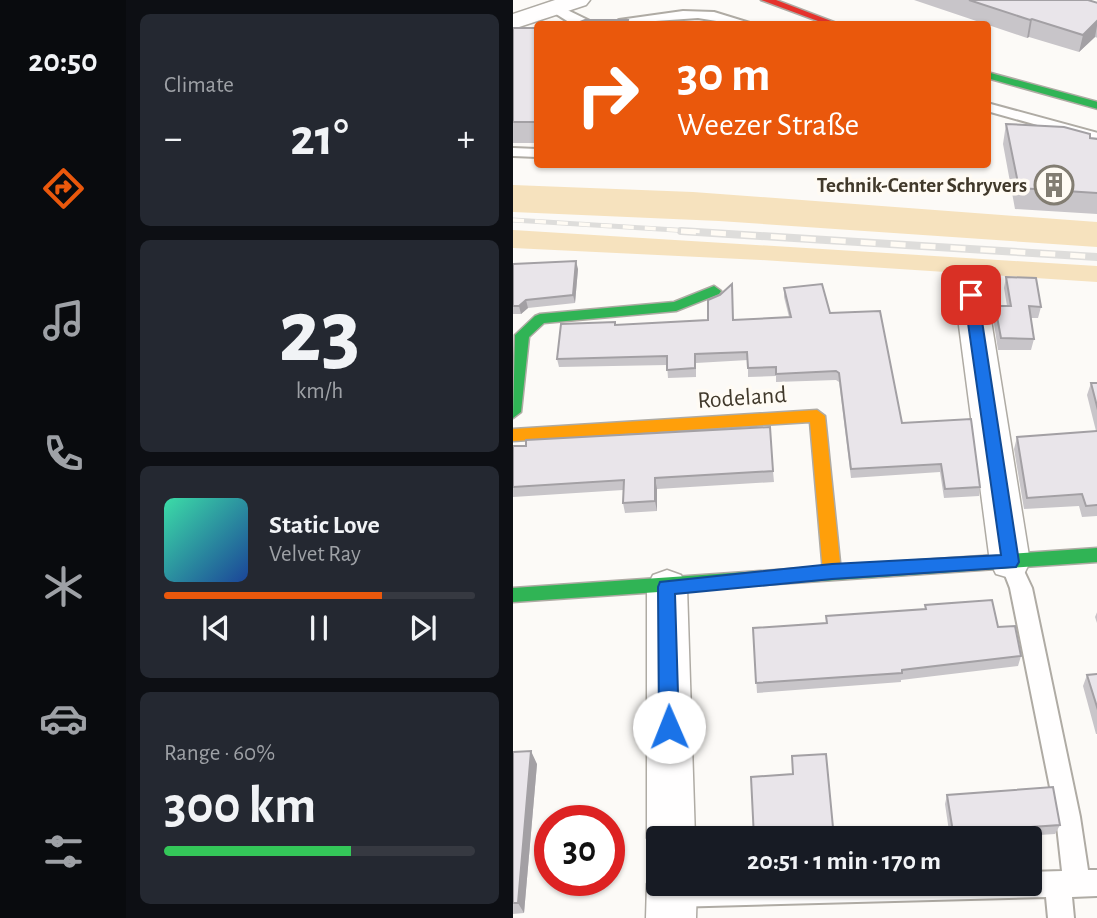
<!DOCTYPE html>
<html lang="en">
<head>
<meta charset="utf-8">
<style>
  :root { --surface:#171b24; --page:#242831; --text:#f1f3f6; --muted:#9ea1a6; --line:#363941; --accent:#ea580c }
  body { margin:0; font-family:"Alegreya Sans",sans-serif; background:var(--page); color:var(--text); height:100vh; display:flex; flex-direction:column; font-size:26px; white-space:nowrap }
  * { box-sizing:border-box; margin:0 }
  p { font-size:23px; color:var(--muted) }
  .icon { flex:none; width:38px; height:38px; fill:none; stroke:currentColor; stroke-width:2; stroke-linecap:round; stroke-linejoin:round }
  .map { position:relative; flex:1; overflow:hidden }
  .sheet { display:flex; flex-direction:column; gap:14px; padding:14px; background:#0d0f14; width:387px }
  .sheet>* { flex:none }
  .hud { position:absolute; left:21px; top:21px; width:457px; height:147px; border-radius:7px; box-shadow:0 2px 5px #0004; background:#ea580c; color:#fff; overflow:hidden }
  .speed { position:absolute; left:21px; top:805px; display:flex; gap:14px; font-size:35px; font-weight:700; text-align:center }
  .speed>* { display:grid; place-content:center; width:91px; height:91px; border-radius:50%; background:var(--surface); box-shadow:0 2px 5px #0004; line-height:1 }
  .speed .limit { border:10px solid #d22; background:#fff; color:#111 }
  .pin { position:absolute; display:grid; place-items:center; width:60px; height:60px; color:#fff; margin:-30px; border-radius:14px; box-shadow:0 4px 10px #0006 }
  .me { position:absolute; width:77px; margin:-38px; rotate:359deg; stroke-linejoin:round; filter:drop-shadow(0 0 5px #0008) }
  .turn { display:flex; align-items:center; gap:24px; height:147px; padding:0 28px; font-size:32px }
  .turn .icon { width:91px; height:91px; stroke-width:2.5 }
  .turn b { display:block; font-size:49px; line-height:60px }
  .big { font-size:52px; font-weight:700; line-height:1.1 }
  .sheet .tile { flex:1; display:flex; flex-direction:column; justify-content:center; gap:10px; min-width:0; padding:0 24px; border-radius:10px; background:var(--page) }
  .sheet .dial { align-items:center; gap:0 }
  .dial b { font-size:91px; line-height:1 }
  .song { display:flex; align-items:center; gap:21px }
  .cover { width:84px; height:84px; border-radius:10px; background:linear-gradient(135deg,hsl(160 70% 55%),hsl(220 70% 35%)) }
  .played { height:7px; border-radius:4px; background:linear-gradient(90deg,var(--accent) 70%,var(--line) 70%) }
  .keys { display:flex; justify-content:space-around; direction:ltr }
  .heat { display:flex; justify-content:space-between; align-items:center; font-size:38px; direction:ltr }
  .charge { height:10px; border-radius:5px; background:linear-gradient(90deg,#34c759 60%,var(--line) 0) }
  .trip { position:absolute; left:133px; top:826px; width:396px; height:70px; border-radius:7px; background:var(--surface); box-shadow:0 2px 5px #0004; font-weight:700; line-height:70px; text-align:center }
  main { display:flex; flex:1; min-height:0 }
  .menu { display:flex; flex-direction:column; width:126px; justify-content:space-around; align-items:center; background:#090b0e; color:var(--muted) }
  .menu .icon { width:49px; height:49px }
  .menu .current { color:var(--accent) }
  .menu b { font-size:32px; color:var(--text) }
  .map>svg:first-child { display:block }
  .green { fill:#f6e2be }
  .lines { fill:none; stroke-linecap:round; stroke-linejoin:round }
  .lane-casing { stroke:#afaba4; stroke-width:4 }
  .street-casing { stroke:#afaba4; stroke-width:3 }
  .fast-casing { stroke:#afaba4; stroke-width:3 }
  .slow-casing { stroke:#afaba4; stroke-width:3 }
  .jam-casing { stroke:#afaba4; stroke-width:3 }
  .lane { fill:#fffefe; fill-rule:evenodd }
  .street { fill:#fffefe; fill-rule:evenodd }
  .fast { fill:#30b455; fill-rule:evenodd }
  .slow { fill:#ff9f0a; fill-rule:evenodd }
  .jam { fill:#e5322d; fill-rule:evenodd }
  .rail-far1-casing { stroke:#dedddb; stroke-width:5 }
  .rail-casing { stroke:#dedddb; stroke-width:8 }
  .rail-far1 { stroke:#fffbf4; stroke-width:3.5; stroke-dasharray:11; stroke-linecap:butt }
  .rail { stroke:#fffbf4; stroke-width:5; stroke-dasharray:15; stroke-linecap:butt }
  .wall { fill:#c8c5c9 }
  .shaded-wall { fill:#a3a0a4 }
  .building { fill:#e9e5ea; stroke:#a3a0a4; stroke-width:2 }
  .route { fill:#1a73e8; stroke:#114b97; stroke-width:2 }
  .labels { text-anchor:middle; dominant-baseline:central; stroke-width:7; stroke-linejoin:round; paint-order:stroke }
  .far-poi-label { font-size:21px; font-weight:bold; fill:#41392b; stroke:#fffbf4; text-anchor:end }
  .street-label { font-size:24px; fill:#41392b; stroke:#fffbf4 }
</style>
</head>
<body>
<main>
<nav class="menu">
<b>20:50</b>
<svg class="icon current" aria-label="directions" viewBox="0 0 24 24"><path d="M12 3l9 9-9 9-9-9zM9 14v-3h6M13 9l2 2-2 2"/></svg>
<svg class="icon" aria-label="music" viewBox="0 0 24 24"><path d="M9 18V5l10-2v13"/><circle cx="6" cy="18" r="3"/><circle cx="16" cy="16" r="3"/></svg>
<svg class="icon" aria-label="phone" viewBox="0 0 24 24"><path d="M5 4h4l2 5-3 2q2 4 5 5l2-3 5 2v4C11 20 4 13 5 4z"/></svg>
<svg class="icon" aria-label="climate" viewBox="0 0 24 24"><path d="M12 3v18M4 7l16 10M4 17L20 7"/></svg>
<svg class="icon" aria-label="car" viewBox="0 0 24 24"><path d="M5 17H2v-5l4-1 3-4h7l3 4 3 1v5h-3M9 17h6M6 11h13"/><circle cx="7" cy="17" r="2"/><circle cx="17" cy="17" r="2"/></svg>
<svg class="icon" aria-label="filters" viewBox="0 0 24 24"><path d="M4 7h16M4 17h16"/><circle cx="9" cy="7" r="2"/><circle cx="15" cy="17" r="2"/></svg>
</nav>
<section class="sheet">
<div class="tile"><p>Climate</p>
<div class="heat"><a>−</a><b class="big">21°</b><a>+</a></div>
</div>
<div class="tile dial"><b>23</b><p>km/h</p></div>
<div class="tile">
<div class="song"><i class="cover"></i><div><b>Static Love</b><p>Velvet Ray</p></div></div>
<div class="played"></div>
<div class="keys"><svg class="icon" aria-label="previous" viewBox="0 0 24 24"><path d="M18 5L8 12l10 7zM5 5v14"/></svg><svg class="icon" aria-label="pause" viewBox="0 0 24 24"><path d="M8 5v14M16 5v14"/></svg><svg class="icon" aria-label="next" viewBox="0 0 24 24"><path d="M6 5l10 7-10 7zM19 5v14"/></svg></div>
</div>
<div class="tile"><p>Range · 60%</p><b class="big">300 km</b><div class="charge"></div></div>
</section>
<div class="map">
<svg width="585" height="918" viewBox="0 0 585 918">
  <rect width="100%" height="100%" fill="#fcfaf7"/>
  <path class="green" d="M0 185 180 192 584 222V247L206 221 0 212Z
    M0 230 584 266V282L248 260 0 248Z"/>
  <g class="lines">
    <defs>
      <path id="lane" d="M44 5 83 24H59L40 12 38 9Z
        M170 11 201 12 240 24H222L185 18 100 24 106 20Z
        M474 103 585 133V142L474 111Z
        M0 148 24 149V157L0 156Z
        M497 553 504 556 519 588 567 817 575 870H585V896L559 897 561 918H535L533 897 159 907 150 903 146 894 152 884H516V872L549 871 543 817 497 588 487 562 490 556Z"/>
      <path id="street" d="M42 0H77L73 5 0 29V14Z
        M458 284 469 287 474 295 517 562 511 574 497 578 483 574 477 562 442 295 447 287Z
        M154 570 168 575 174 587 182 838H145V857L141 855 134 838V587L140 575Z
        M145 865V884H184L183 918H133L134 884 142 867Z"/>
      <path id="fast" d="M474 72 585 102V109L474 78Z
        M201 286 208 291 206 294 163 311 31 323 16 337 8 412 0 418 2 335 22 316 27 314 161 302Z
        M585 548V562L0 602V588Z"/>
      <path id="slow" d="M304 410 312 416 328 572 325 577 319 579 313 577 310 572 297 422 0 441V429Z"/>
      <path id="jam" d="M248 0H263L326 24H313Z"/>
    </defs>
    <use href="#lane" class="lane-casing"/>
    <use href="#street" class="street-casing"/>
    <use href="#fast" class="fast-casing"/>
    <use href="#slow" class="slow-casing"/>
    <use href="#jam" class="jam-casing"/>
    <use href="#lane" class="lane"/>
    <use href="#street" class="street"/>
    <use href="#fast" class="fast"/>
    <use href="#slow" class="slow"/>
    <use href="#jam" class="jam"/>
    <defs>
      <path id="rail-far1" d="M0 220 195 232"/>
      <path id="rail" d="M168 231 585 257"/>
    </defs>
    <use href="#rail-far1" class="rail-far1-casing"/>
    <use href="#rail" class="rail-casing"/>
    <use href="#rail-far1" class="rail-far1"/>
    <use href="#rail" class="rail"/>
  </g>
  <path class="wall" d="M401 0H575L585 3V38L582 37 566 52 516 37 514 38Z
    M0 28H24V143H0Z
    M493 124 585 139V214L502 209 490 144Z
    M0 264 65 269 62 303 15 308 8 314H0Z
    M493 277 528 307 525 318H517L521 339 518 350H485L480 317 482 306H494L491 288Z
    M271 288 317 313 389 423 467 487 466 496 431 498 427 472 338 478 326 382 323 380 263 382V376L235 377V360L183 363V377L155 378 154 365 46 367 44 359 103 325 276 317 271 297Z
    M578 383H585V516L569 517 566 506 511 509 501 449 504 437 583 431 574 395Z
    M0 446 260 471 261 482 144 489V511L112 513 110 503V490L0 497Z
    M412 605 485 627 508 656 505 666 388 680V682L244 693 240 628 313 623V616L412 609Z
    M585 610V626L582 617Z
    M585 674V734H583L570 686 574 675Z
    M0 752 24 764 11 913 0 914Z
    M434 795 547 825 542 834 479 838H437L432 804Z"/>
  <path class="shaded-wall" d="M519 19 516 37 514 38 517 20Z
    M585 20 582 37 566 52 570 35Z
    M63 261 65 269 62 303 60 295Z
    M13 300 15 308 8 314 6 306Z
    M142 478 144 489V511L142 501Z
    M18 751 24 764 11 913 5 903Z"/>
  <path class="building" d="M456 0H575L585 3V20L570 35 519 19 517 20Z
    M72 20H115L114 24H62Z
    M0 28H24V122H0Z
    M493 124 551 127 577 134V138L585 139V193L506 188Z
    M63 261 60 295 13 300 6 306H0V264Z
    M493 277 523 278 528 307 516 306 521 339 488 338 482 306H498Z
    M219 284 220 320 278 317 271 288 309 284 317 313 367 311 389 423 458 419 467 487 432 489 428 464 338 469 326 373 323 371 263 374V367L235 368 234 352 182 354V368L154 370V356L44 359 48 324 102 322V325L195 320V300L207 295Z
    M578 383H585V410Z
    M257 427 260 471 142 478V501L110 503 111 480 0 487V446H13V440Z
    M585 431V505L573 506 569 494 514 498 504 437Z
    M479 600 485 627 502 626 508 656 389 670V673L243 683 240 628 314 623 313 616 413 609 412 605Z
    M585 674V710L574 675Z
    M18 751 5 903H0V752Z
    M313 754 321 838H241L238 777 280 774 279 756Z
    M540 787 547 825 440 832 434 795Z"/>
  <path class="route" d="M458 291 465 295 506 562 503 567 319 579 162 594 166 727 163 733 156 736 149 733 146 727 145 587 147 582 319 564 488 555 451 295Z"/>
  <defs>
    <symbol id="building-ring" viewBox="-11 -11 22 22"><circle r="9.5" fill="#fffbf4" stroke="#827d72" stroke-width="1.5"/><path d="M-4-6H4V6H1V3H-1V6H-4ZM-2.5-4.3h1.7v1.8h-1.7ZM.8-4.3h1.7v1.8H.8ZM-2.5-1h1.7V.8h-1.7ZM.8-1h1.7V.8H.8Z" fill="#827d72"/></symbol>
  </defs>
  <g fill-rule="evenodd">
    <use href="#building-ring" x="519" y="163" width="44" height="44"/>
  </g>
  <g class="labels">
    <g class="far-poi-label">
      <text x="514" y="185">Technik-Center Schryvers</text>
    </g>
    <g class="street-label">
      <text transform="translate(229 398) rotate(-4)">Rodeland</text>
    </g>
  </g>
</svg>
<div class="speed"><div class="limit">30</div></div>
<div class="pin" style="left:458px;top:295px;background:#d93025"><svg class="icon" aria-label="arrive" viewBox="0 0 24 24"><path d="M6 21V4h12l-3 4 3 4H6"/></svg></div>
<svg class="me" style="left:156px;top:727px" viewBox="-20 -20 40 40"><circle r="19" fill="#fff"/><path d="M0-13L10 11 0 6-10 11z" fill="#1a73e8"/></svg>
<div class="trip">20:51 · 1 min · 170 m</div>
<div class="hud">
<div class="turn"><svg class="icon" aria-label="right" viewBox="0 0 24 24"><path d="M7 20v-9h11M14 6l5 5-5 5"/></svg><div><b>30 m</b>Weezer Straße</div></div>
</div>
</div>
</main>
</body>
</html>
